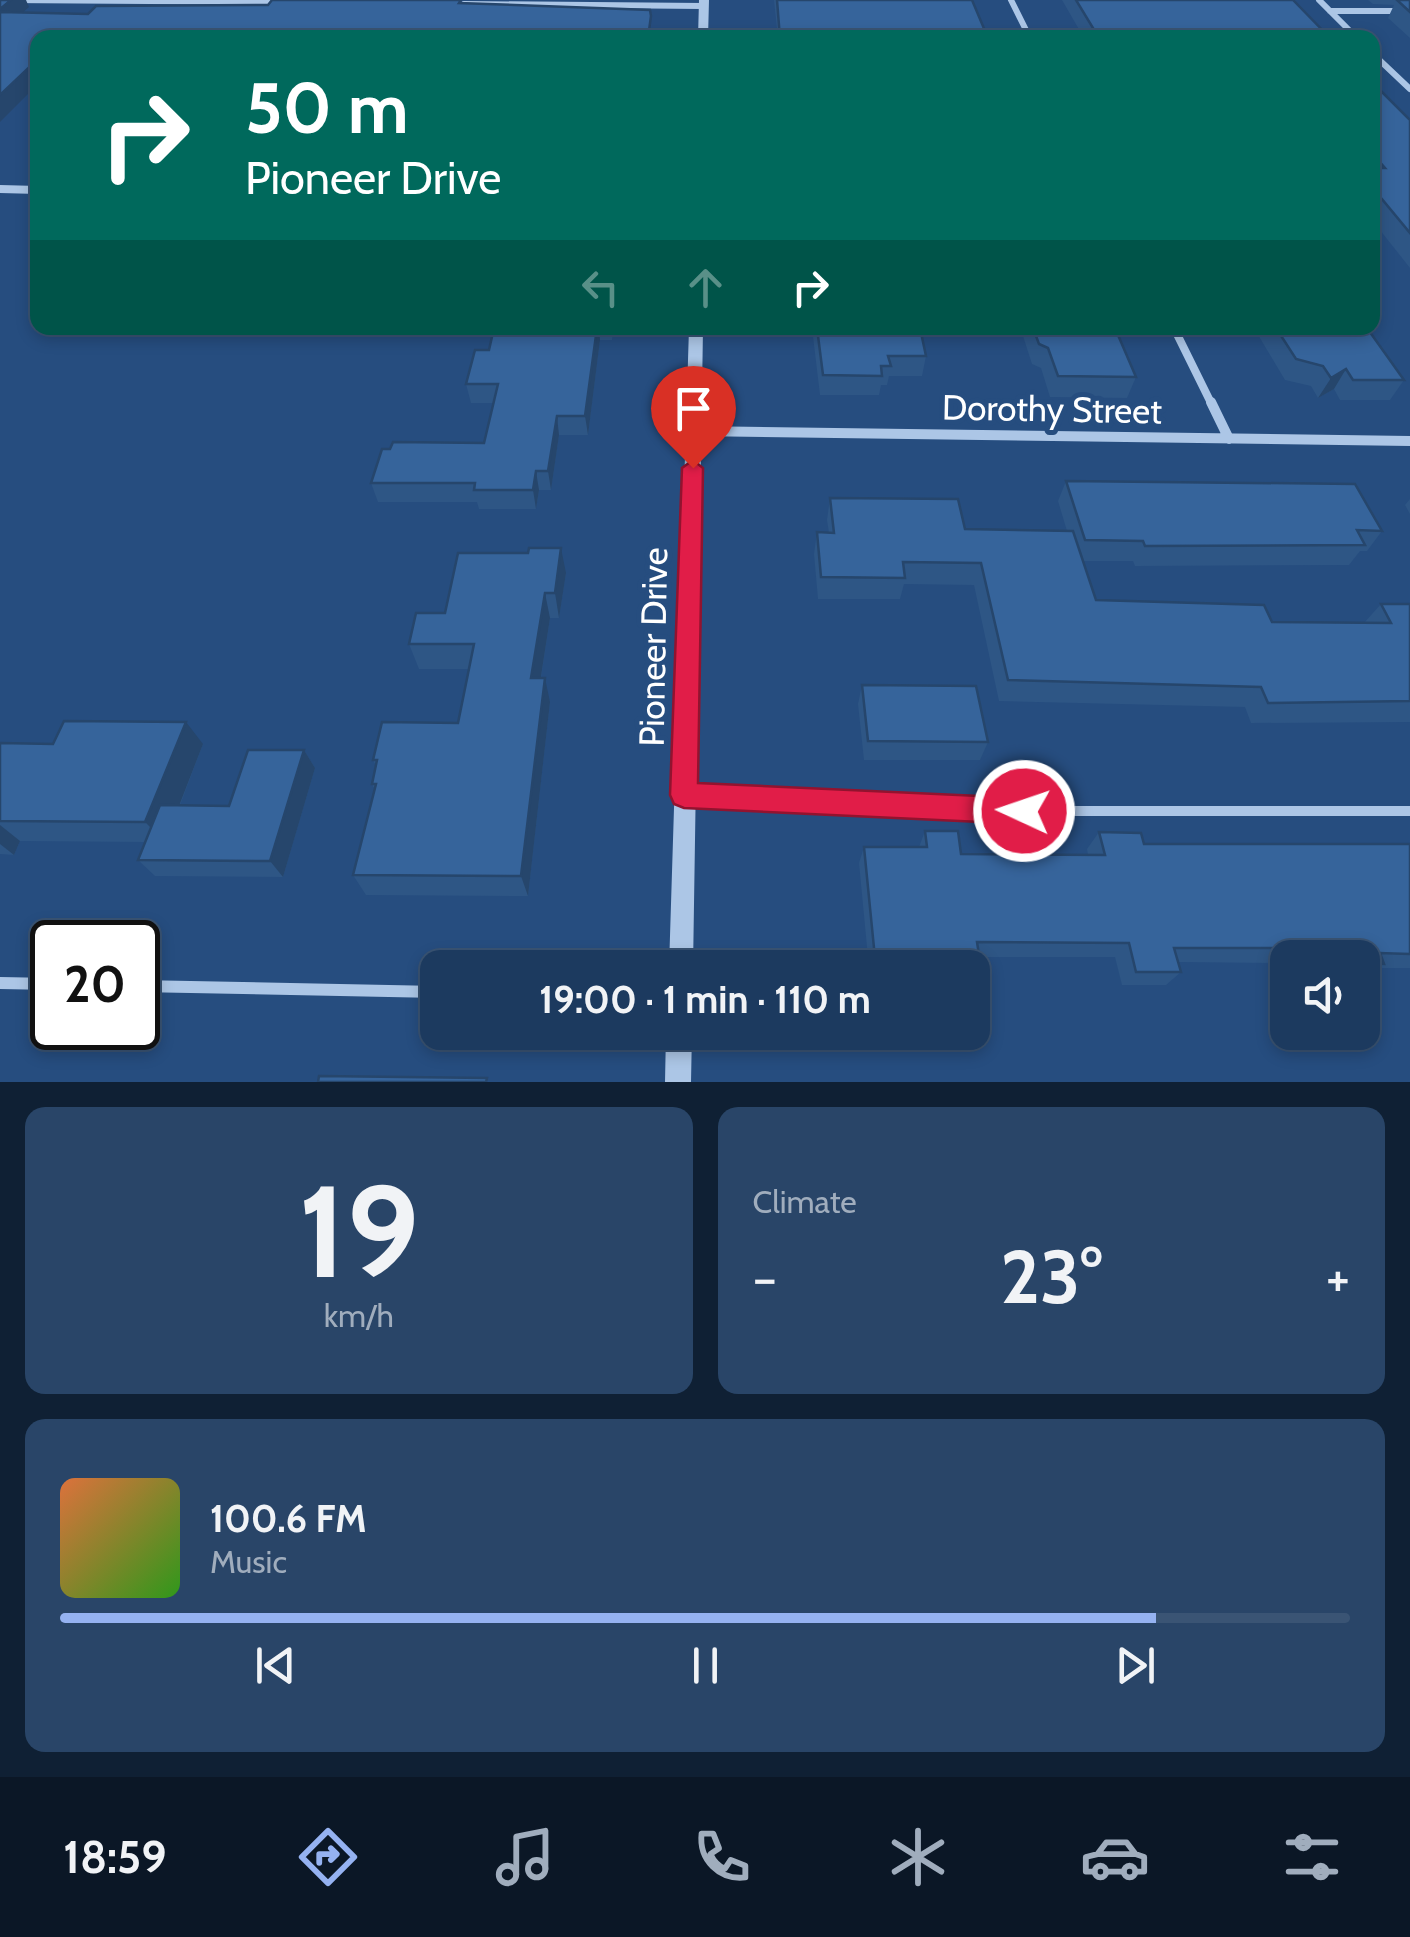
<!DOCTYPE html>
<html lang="en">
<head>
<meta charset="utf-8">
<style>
  :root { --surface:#1c3a5f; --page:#294568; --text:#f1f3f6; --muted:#a0adbd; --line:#3a5474; --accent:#95b2f1 }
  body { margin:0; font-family:Cabin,sans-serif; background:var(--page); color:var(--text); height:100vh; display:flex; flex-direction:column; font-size:38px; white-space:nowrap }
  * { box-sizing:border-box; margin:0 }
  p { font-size:32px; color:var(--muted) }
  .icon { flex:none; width:55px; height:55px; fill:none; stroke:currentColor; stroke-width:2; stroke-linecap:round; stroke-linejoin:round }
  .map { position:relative; height:1082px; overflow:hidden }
  .drawer { display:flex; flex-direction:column; gap:25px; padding:25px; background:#0f2034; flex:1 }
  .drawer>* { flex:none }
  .top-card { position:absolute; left:30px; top:30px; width:1350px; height:305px; border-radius:20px; box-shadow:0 5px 15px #0003,0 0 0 2px var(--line); background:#00695c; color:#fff; overflow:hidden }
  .controls { position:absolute; left:1270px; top:940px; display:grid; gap:20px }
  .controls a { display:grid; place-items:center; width:110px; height:110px; border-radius:20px; background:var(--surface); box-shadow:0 5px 15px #0003,0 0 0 2px var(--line); font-size:50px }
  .speed { position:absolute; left:30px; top:920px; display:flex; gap:20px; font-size:50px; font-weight:700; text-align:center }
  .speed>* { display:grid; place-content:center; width:130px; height:130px; border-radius:50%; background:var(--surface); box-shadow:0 5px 15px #0003,0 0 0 2px var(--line); line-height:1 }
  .speed .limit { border:5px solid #111; border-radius:15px; background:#fff; color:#111 }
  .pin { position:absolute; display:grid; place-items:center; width:85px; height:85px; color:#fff; margin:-102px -42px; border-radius:50% 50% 50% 0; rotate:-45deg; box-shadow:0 0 10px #0007 }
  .pin .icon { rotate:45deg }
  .me { position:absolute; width:110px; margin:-55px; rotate:273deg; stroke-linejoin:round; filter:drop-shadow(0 0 8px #0008) }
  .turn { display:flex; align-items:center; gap:35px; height:210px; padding:0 50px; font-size:45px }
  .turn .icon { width:130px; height:130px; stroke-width:2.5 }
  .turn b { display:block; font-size:70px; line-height:85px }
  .lanes { display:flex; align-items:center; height:95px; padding:0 50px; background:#0003; justify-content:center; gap:50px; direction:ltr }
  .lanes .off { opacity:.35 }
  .big { font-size:75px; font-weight:700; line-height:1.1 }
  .drawer .card { flex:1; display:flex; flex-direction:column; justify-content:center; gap:15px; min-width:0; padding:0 35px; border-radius:20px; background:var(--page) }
  .drawer .dial { align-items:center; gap:0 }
  .dial b { font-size:130px; line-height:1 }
  .song { display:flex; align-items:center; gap:30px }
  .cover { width:120px; height:120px; border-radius:15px; background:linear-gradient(135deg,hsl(20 70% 55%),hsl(110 70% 35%)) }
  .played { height:10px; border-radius:5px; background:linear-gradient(90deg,var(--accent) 85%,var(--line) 85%) }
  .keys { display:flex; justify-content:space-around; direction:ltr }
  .heat { display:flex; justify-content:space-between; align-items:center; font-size:55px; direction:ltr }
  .drawer .tiles { flex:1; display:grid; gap:25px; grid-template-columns:1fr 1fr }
  .card:last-child { grid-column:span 2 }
  .trip { position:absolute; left:420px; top:950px; width:570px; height:100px; border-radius:20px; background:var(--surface); box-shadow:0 5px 15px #0003,0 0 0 2px var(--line); font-weight:700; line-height:100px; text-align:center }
  .tabs { display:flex; height:160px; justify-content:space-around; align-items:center; background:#0b1726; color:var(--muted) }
  .tabs .icon { width:70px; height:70px }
  .tabs .on { color:var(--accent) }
  .tabs b { font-size:45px; color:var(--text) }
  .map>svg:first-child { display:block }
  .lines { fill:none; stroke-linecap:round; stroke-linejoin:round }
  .service { stroke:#acc6e6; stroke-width:10 }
  .minor-far3 { stroke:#acc6e6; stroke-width:6 }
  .minor-far2 { stroke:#acc6e6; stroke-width:8 }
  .minor-far1 { stroke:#acc6e6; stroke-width:10 }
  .minor { stroke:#acc6e6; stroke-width:12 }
  .tertiary { fill:#acc6e6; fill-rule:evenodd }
  .wall { fill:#2e5685 }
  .shaded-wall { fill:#26466c }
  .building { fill:#36649b; stroke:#26466c; stroke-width:2.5 }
  .route { fill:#e11d48; stroke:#92132f; stroke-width:2.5 }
  .labels { text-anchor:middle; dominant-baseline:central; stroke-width:10; stroke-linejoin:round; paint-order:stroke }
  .street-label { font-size:35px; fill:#fff; stroke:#264d7f }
</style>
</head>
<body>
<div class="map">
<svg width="1410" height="1082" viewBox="0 0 1410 1082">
  <rect width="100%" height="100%" fill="#264d7f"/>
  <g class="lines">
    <path class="service" d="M689 795 1024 811H1410"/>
    <path class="minor-far3" d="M6 0 282 2
      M1011 0 1030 38
      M1319 0 1357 38
      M464 4 703 6
      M1330 11H1410
      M1372 53 1410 89"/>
    <path class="minor-far2" d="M0 189 38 190
      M1174 328 1212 405"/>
    <path class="minor-far1" d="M1211 402 1229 439
      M694 431 1410 441"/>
    <path class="minor" d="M0 983 52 984
      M138 986 438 992"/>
    <path class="tertiary" d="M699 0H709L708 38H698Z
      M689 328H703L693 968H669Z
      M666 1032H692L691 1082H665Z"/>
  </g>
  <path class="wall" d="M774 0H972L988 38H778Z
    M1062 0H1293L1330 38H1084Z
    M1368 0H1410V38L1388 18 1394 5 1373 4Z
    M1372 82 1410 120V268L1372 220Z
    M494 328H613L612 340H600L588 435H559L551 490H539L536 509H479L477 502H378L371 483 484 443 494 403H471L466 384 489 350Z
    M812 328H920L926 356 922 376H889L887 385H881L879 395H820Z
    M999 328H1115L1136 377 1127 398 1050 397 1041 368 1032 364 1023 336H1001Z
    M1254 328H1367L1404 380 1390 400H1340L1334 389 1318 398 1311 386 1285 380Z
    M1066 481 1382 531 1367 551H1360L1349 565 1135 566 1133 561H1083L1096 600 1272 622 1364 623 1381 604H1410V722L1251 723 1245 707 999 701 974 585 904 584 900 599H818L814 554 817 532 829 533 827 520 830 498 965 529 1067 531 1058 501Z
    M1410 499V514L1405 505Z
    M566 573 559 618H550L541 678 550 702 528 896 366 895 353 875 375 790 372 784 376 766 373 760 458 723 469 669H419L409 644 445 613Z
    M862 685 988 742 980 760H864L858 704Z
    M0 743 203 744 180 805 229 806 304 750 315 768 283 877 155 876 138 860 145 842 20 841 14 855 0 854Z
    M925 831 961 854 1088 855 1087 849 1099 832 1144 844H1410V968H1378L1362 977V958H1288V972L1284 963 1179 962 1181 972 1166 985H1122L1115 957H979L982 974 973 988 972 968H869L859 863 864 847H919Z"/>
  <path class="shaded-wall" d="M11 0H26L29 7 5 28 0 18V9Z
    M38 59V84L0 122V95Z
    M597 328H599L600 340 588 435 585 416Z
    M1346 369 1334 389 1318 398 1331 378Z
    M557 416 559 435 551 490 548 471Z
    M536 471 539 490 536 509 533 490Z
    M561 548 566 573 559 618 555 593Z
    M545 593 550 618 537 702 531 678Z
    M545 678 550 702 528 896 521 876Z
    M186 722 203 744 165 842 145 822Z
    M304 750 315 768 283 877 270 861Z
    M0 825 20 841 14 855 0 844Z"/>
  <path class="building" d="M0 0H11L0 9Z
    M272 0H461L459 3 650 10 651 16 648 38H38V59L0 95V12L88 14 96 6 268 5Z
    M777 0H972L988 38H780Z
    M1076 0H1293L1330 38H1099Z
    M1397 0H1410V12Z
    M1372 82 1410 120V233L1372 187V168H1385L1372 153Z
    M494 328H597L585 416H557L548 471H536L533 490H474L475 483H371L382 449H390L393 442 484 443 498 384H466L475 350H489Z
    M817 328H920L926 356H888L891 366H881L882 376 823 375Z
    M1033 328H1115L1136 377 1058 376 1048 348 1039 344Z
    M1276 328H1367L1404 380H1353L1346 369 1331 378 1323 366 1296 359Z
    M1066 481 1355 484 1382 531 1357 530 1365 545 1145 546 1143 541 1085 540Z
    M830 498 958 499 965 529 1073 531 1096 600 1264 605 1272 622 1391 623 1381 604H1410V701L1268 703 1261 687 1008 680 981 563 903 562 905 578 821 577 817 532 834 533Z
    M529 548H561L555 593H545L531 678H545L521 876 353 875 376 784H372L377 760H373L382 722 458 723 474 644H409L416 613H445L458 553H528Z
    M862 685 976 686 988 742 868 741Z
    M64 721 186 722 145 822 0 821V743L53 744Z
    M248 750H304L270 861 138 860 160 805 229 806Z
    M925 831H958L961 854 1105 855 1099 832 1141 833 1144 844H1410V954L1380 953 1384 964 1362 963V958H1306L1303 948H1174L1181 972H1136L1129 943 977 942 982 974H972V968H876L864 847H927Z
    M319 1076 487 1078 486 1082H318Z"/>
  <path class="route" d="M693 460 703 468 698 783 1024 798 1034 801 1038 811 1034 820 1024 824 684 808 674 804 670 795 682 468Z"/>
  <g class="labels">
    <g class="street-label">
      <text transform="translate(1052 409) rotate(1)">Dorothy Street</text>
      <text transform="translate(653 647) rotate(-89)">Pioneer Drive</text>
    </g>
  </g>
</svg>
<div class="controls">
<a><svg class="icon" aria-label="sound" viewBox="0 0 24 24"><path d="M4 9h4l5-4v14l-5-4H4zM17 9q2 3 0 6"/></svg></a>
</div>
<div class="speed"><div class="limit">20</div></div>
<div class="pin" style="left:693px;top:468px;background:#d93025"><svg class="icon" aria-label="arrive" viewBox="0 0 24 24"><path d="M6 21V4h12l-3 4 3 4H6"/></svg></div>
<svg class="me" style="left:1024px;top:811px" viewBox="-20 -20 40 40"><circle r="17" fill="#e11d48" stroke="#fff" stroke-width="3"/><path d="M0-11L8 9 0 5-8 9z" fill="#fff"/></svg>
<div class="trip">19:00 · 1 min · 110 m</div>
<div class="top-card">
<div class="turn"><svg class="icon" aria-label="right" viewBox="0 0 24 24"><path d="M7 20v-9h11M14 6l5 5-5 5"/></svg><div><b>50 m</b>Pioneer Drive</div></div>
<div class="lanes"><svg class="icon off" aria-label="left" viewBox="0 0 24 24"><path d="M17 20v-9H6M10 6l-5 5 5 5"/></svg><svg class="icon off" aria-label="ahead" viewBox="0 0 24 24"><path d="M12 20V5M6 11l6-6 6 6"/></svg><svg class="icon" aria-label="right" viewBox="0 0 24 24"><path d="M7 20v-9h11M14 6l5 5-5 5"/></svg></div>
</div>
</div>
<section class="drawer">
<div class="tiles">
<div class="card dial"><b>19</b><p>km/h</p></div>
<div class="card"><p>Climate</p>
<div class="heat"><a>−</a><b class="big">23°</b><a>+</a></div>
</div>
<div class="card">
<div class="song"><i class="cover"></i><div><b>100.6 FM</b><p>Music</p></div></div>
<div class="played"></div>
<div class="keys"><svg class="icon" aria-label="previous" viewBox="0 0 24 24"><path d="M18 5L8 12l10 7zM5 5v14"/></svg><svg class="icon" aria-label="pause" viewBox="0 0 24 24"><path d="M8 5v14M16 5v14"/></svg><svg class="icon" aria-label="next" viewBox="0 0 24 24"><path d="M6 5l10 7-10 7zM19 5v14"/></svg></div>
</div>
</div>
</section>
<nav class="tabs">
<b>18:59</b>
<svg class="icon on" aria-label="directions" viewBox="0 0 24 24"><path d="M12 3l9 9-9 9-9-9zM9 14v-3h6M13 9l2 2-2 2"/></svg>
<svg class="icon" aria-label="music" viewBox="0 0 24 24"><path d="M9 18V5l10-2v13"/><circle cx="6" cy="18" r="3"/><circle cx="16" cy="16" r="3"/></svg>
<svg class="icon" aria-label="phone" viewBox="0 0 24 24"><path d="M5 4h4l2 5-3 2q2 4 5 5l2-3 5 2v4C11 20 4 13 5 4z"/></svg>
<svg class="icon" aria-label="climate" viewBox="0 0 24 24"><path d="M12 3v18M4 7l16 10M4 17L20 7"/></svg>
<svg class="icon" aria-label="car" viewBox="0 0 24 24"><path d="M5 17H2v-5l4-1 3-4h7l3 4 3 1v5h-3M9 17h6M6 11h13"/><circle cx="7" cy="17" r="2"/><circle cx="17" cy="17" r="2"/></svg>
<svg class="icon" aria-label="filters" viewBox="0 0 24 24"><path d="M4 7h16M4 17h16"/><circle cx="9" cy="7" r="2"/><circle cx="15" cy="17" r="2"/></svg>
</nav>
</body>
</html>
